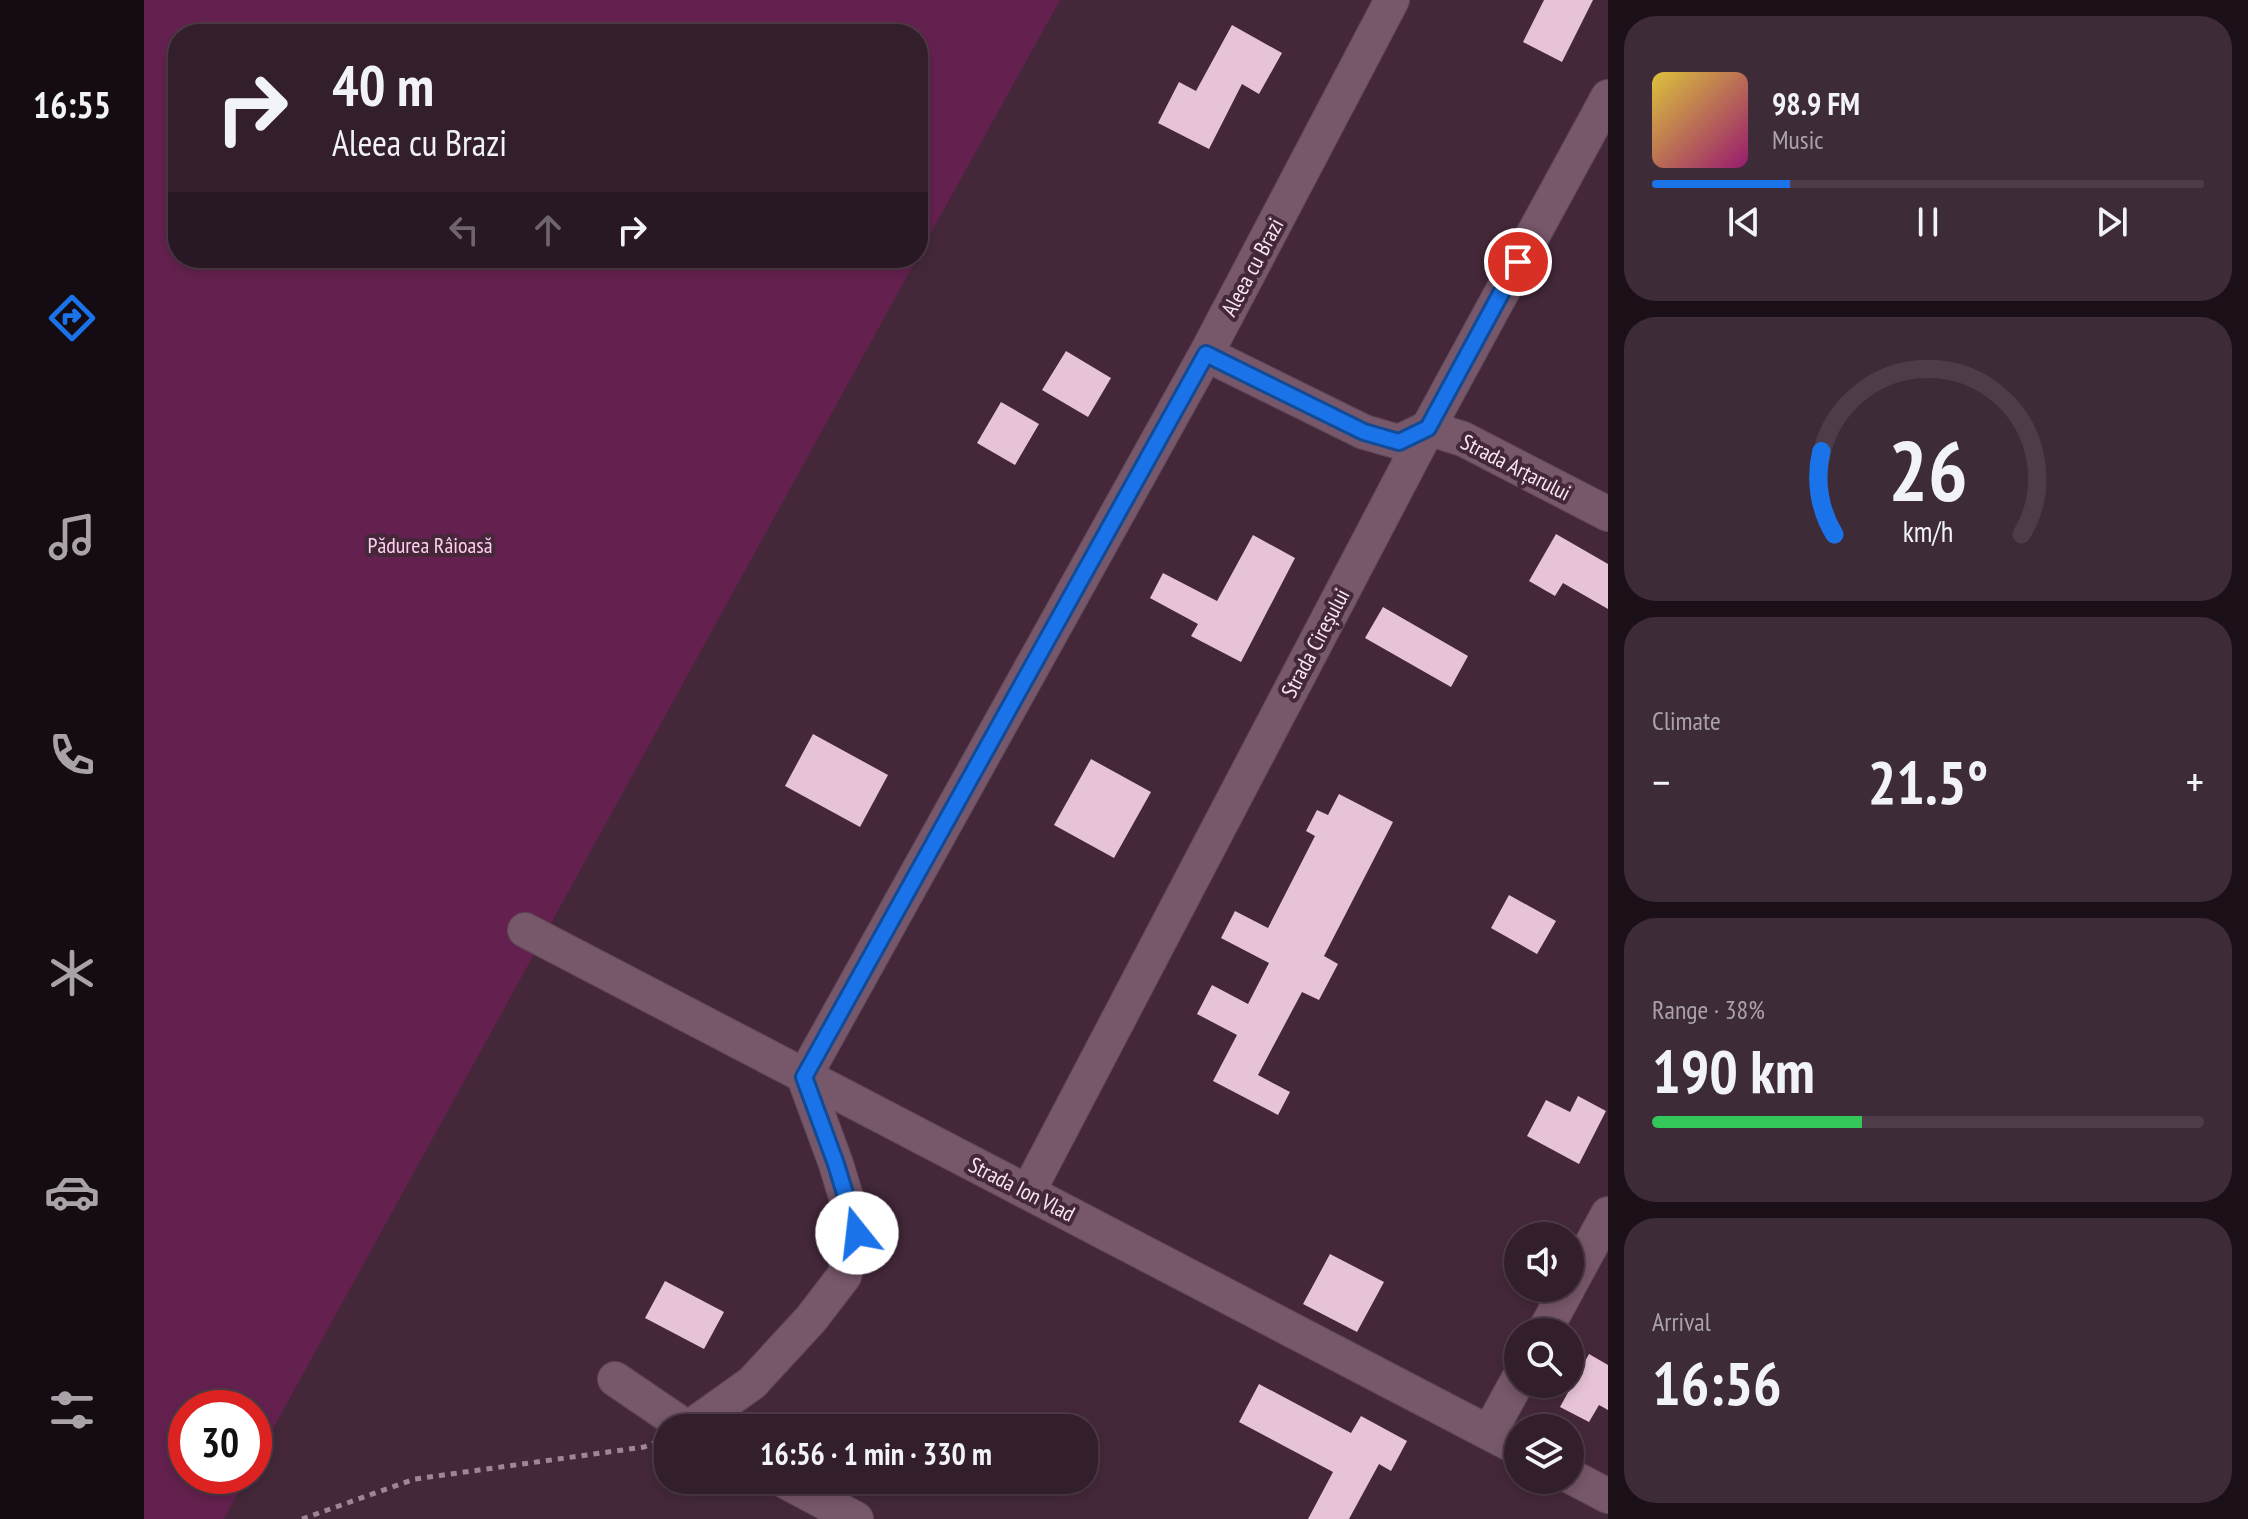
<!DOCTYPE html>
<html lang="en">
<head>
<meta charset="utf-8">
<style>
  :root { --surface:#331e2c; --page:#3e2b38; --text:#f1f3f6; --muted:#a9a2a9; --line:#4e3c48; --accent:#1a73e8 }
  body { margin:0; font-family:"PT Sans Narrow",sans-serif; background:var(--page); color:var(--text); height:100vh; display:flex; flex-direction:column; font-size:30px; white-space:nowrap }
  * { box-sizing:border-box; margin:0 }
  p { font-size:26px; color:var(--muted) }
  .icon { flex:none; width:44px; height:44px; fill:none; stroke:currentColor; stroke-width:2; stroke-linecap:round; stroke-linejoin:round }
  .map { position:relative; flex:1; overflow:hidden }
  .details { display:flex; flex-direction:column; gap:16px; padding:16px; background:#1c1018; width:640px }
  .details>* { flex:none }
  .guide { position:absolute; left:24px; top:24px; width:760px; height:244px; border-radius:32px; box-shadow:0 4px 12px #0003,0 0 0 2px var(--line); background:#331e2c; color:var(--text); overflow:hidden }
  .tools { position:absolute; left:1360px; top:1222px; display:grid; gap:16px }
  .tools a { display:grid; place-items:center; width:80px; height:80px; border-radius:50%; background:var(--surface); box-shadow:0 4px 12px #0003,0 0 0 2px var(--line); font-size:40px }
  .speed { position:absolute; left:24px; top:1390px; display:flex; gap:16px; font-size:40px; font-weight:700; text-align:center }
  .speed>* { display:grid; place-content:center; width:104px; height:104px; border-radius:50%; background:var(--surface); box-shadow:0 4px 12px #0003,0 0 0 2px var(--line); line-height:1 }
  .speed .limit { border:12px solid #d22; background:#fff; color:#111 }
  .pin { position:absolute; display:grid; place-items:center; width:68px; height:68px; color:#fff; margin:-34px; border:4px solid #fff; border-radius:50%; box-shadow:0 2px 8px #0007 }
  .me { position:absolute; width:88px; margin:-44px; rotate:344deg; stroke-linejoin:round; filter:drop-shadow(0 0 6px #0008) }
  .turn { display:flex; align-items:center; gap:28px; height:168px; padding:0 32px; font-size:36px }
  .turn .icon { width:104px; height:104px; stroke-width:2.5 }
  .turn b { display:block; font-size:56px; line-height:68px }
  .lanes { display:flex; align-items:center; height:76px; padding:0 32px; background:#0003; justify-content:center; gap:40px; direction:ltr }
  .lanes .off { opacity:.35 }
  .big { font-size:60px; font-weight:600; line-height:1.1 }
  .details .widget { flex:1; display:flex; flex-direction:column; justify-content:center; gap:12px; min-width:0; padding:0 28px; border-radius:32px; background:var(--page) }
  .details .dial { align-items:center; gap:0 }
  .dial svg { height:208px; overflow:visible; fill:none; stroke:var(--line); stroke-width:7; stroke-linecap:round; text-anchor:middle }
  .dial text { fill:var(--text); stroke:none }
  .song { display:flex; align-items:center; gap:24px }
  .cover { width:96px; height:96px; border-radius:12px; background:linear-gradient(135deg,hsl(50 70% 55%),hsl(320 70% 35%)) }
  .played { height:8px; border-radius:4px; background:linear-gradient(90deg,var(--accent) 25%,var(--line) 25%) }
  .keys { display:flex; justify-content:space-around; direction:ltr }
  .heat { display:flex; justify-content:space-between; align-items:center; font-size:44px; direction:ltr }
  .charge { height:12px; border-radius:6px; background:linear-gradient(90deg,#34c759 38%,var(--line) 0) }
  .trip { position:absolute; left:510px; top:1414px; width:444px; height:80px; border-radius:32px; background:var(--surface); box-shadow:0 4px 12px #0003,0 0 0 2px var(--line); font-weight:600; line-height:80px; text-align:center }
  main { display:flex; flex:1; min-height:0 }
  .tab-bar { display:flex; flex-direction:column; width:144px; justify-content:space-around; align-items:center; background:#140c12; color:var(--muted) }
  .tab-bar .icon { width:56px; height:56px }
  .tab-bar .selected { color:var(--accent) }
  .tab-bar b { font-size:36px; color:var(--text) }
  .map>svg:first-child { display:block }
  .green { fill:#64214f }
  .building { fill:#e7c3d8 }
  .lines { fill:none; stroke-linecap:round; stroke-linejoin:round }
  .minor-casing { stroke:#604857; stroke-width:36 }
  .path { stroke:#9e8694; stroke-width:5; stroke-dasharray:6 6; stroke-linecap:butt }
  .minor { stroke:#77576a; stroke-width:34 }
  .route-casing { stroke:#114b97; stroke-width:20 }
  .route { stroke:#1a73e8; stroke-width:14 }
  .labels { text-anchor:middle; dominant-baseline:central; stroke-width:8; stroke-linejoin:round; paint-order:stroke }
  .street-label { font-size:22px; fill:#f9e6f1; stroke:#44283a }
  .park-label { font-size:22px; fill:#fecfeb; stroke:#44283a }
</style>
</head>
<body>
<main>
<nav class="tab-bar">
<b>16:55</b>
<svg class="icon selected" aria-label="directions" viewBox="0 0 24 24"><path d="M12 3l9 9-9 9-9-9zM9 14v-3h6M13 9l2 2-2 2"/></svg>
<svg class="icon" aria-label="music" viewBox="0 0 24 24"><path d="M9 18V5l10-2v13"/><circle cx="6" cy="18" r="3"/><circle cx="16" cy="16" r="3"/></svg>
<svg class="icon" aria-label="phone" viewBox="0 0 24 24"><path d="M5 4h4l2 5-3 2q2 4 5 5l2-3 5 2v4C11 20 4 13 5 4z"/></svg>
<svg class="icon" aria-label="climate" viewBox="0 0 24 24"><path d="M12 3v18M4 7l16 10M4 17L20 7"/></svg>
<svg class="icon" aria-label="car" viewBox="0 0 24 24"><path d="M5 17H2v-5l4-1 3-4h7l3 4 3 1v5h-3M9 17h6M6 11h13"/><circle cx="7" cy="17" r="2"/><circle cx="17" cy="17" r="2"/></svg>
<svg class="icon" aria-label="filters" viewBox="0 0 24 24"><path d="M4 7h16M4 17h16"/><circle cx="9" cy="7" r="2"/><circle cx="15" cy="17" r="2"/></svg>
</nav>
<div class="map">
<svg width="1464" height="1519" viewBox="0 0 1464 1519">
  <rect width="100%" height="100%" fill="#44283a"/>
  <path class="green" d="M0 0H916L774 256V34H34V258H773L110 1463V1408H42V1476H103L80 1519H0Z"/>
  <path class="building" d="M1400 0H1449L1418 62 1379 42Z
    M1088 25 1138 53 1115 94 1098 84 1065 149 1014 123 1035 82 1052 91Z
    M922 351 967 378 944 417 898 390Z
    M857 402 895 424 871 465 833 443Z
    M1412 534 1464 564V609L1419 583 1411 596 1385 581Z
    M1109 535 1151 558 1097 662 1047 636 1054 624 1006 598 1019 573 1073 601Z
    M1239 607 1324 656 1307 687 1221 638Z
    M669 734 744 775 716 827 641 786Z
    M947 759 1007 792 970 858 910 825Z
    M1195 794 1249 822 1180 956 1194 964 1175 1000 1158 992 1114 1075 1146 1092 1134 1115 1069 1081 1093 1035 1053 1014 1068 985 1104 1004 1125 963 1077 938 1091 911 1124 928 1171 836 1162 831 1173 810 1184 815Z
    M1365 895 1412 921 1393 954 1347 928Z
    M1434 1096 1462 1111 1435 1164 1383 1136 1402 1100 1426 1112Z
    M1186 1254 1240 1282 1213 1332 1159 1304Z
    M521 1281 580 1312 560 1349 501 1318Z
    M1445 1354 1464 1365V1410L1455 1405 1445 1422 1416 1407Z
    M1115 1384 1207 1433 1217 1416 1263 1441 1247 1471 1235 1464 1205 1519H1164L1189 1472 1095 1422Z"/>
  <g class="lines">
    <defs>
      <path id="minor" d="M1062 354 1220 432 1255 442 1284 428 1319 439 1464 514
        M381 930 1374 1448
        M884 1192 1284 428 1464 97
        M1426 1284 1464 1214
        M1400 1332 1424 1288
        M471 1379 543 1428
        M545 1428 608 1383 667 1319 700 1276 713 1233 692 1164 660 1077 1062 354 1248 0
        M1345 1433 1374 1380
        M1426 1476 1464 1496
        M639 1480 712 1519"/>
    </defs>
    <use href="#minor" class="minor-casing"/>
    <path class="path" d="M158 1519 271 1479 500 1447 512 1442"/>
    <use href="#minor" class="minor"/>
  </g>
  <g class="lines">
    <defs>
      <path id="route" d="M713 1233 692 1164 660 1077 1062 354 1220 432 1255 442 1284 428 1374 262"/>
    </defs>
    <use href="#route" class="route-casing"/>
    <use href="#route" class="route"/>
  </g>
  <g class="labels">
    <g class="street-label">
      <text transform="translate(1108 267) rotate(-62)">Aleea cu Brazi</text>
      <text transform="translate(1372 467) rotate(27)">Strada Arțarului</text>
      <text transform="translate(1171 643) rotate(-62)">Strada Cireșului</text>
      <text transform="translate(878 1189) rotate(27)">Strada Ion Vlad</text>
    </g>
    <g class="park-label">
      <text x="286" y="545">Pădurea Râioasă</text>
    </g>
  </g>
</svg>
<div class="tools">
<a><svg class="icon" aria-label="sound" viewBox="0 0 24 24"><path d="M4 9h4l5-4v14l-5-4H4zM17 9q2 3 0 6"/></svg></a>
<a><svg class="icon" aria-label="search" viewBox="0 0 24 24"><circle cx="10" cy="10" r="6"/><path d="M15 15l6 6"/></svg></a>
<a><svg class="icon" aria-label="layers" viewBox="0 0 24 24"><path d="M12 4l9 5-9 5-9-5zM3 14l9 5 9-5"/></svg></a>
</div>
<div class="speed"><div class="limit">30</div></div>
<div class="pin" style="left:1374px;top:262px;background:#d93025"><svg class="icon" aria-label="arrive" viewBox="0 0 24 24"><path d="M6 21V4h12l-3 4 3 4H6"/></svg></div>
<svg class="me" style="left:713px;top:1233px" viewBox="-20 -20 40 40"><circle r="19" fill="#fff"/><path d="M0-13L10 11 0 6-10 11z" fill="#1a73e8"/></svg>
<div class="trip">16:56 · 1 min · 330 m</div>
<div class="guide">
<div class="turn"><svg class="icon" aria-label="right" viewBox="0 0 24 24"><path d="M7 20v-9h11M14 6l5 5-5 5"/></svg><div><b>40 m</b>Aleea cu Brazi</div></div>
<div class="lanes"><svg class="icon off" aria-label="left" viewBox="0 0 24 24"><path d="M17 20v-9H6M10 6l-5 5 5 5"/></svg><svg class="icon off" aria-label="ahead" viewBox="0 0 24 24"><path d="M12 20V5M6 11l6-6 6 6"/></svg><svg class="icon" aria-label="right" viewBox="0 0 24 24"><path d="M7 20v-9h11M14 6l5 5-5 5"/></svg></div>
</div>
</div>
<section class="details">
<div class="widget">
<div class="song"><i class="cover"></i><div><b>98.9 FM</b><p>Music</p></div></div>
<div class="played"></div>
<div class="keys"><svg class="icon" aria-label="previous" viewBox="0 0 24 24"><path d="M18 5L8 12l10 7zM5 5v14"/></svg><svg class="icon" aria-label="pause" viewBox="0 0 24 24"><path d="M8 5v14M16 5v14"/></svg><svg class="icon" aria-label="next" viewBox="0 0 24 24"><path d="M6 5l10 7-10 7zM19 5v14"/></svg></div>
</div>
<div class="widget dial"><svg viewBox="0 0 100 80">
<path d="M14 69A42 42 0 1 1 86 69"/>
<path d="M14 69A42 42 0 0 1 9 37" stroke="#1a73e8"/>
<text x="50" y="56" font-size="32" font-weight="700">26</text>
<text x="50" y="72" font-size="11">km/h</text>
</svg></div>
<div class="widget"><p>Climate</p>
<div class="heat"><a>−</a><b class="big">21.5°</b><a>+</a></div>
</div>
<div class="widget"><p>Range · 38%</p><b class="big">190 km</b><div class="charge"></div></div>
<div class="widget"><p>Arrival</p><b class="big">16:56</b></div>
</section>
</main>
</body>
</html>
